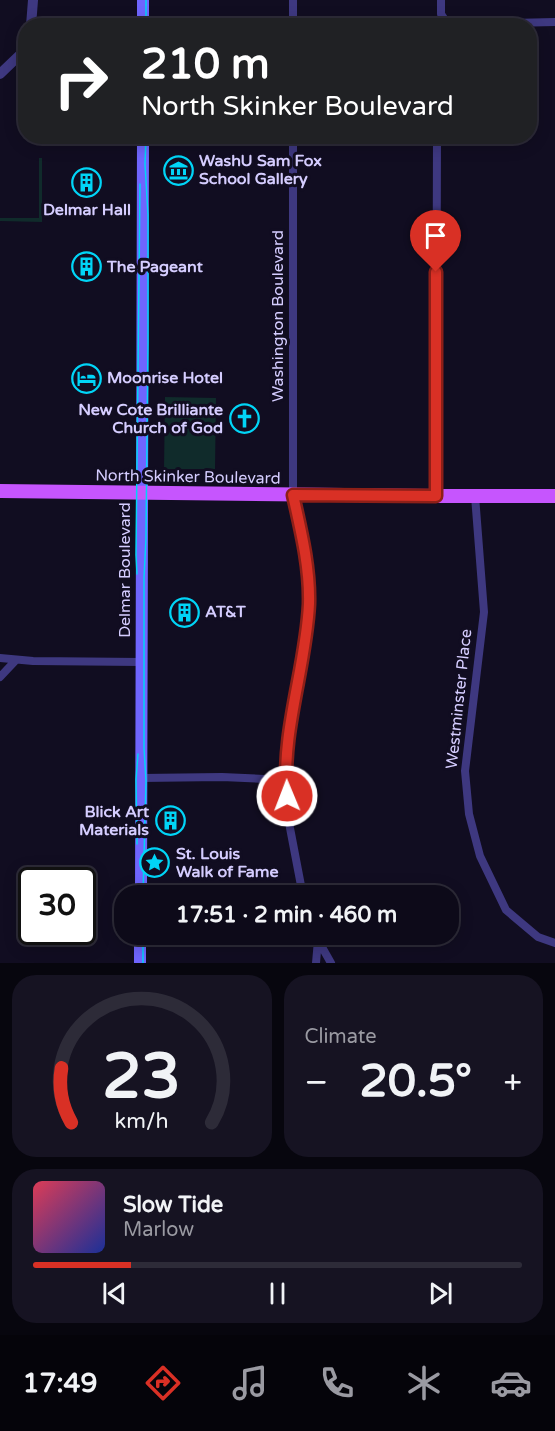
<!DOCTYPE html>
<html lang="en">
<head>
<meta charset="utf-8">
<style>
  :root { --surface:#0d0a19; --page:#161322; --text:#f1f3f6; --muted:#9a9aa2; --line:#2d2b38; --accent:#d93025 }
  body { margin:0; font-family:"Varela Round",sans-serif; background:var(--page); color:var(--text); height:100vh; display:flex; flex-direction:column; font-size:22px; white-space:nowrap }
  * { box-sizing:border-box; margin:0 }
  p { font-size:20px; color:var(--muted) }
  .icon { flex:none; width:33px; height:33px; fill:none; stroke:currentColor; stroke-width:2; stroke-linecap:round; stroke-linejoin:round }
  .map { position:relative; height:963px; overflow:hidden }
  .details { display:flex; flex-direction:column; gap:12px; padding:12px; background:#07060e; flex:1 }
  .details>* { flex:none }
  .hud { position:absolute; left:18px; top:18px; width:519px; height:126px; border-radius:24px; box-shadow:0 3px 15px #0003,0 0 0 2px var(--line); background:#202124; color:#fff; overflow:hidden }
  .speed { position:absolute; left:18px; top:867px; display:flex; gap:12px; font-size:30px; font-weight:700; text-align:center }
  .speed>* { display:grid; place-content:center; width:78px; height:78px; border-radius:50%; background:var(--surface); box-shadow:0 3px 15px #0003,0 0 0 2px var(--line); line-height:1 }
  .speed .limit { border:3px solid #111; border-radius:9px; background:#fff; color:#111 }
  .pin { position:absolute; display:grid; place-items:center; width:51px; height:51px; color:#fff; margin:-62px -26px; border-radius:50% 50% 50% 0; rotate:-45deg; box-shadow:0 0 6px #0007 }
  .pin .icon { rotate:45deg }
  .me { position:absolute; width:66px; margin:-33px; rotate:359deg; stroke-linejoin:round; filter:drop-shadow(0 0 4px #0008) }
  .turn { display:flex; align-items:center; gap:21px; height:126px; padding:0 24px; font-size:27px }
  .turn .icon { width:78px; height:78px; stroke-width:2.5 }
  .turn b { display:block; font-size:42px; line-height:51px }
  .big { font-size:45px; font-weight:800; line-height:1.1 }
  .details .tile { flex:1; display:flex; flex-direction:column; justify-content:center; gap:9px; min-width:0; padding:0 21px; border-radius:24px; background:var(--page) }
  .details .dial { align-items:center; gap:0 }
  .dial svg { height:156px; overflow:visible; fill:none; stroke:var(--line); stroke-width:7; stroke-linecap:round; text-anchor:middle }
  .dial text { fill:var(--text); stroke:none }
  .song { display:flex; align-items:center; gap:18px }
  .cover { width:72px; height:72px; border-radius:9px; background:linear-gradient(135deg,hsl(350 70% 55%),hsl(230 70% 35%)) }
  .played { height:6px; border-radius:3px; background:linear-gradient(90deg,var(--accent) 20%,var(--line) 20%) }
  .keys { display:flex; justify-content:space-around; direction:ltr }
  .heat { display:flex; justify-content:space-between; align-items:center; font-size:33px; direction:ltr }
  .details .tiles { flex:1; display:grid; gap:12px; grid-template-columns:1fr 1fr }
  .tile:last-child { grid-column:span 2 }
  .trip { position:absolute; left:114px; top:885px; width:345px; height:60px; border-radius:24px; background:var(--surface); box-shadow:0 3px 15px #0003,0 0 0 2px var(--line); font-weight:800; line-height:60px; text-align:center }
  .dock { display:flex; height:96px; justify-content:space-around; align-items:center; background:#05040a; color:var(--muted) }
  .dock .icon { width:42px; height:42px }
  .dock .current { color:var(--accent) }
  .dock b { font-size:27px; color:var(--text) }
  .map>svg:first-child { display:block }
  .green { fill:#102b2b }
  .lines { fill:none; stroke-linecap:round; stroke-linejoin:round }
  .minor { stroke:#3e3880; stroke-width:8 }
  .tertiary { stroke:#3e3880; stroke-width:10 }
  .secondary { stroke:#6f65fe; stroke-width:12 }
  .primary { stroke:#c655fe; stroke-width:14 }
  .tram { stroke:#01d5f7; stroke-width:1.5 }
  .route-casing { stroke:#8d1f18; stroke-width:15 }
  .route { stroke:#d93025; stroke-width:10 }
  .labels { text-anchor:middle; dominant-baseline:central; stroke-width:6; stroke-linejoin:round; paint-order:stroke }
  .poi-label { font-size:16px; font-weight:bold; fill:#d5cdff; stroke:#110d21; text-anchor:start }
  .street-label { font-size:16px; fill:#d5cdff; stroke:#110d21 }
</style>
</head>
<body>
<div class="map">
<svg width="555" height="963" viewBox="0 0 555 963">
  <rect width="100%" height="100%" fill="#110d21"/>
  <path class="green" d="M39 158H42V222L0 221V218H39Z
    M165 397 216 398 215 469H164Z"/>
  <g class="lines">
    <path class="minor" d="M441 0V14L447 23H511L555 22
      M230 22 432 23 434 26
      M83 26 125 20H221
      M293 26V0
      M293 136V495L301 530 307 565 309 604 301 665 288 741 285 780 290 828 303 896
      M436 496 437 136
      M475 496 484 612 465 771 469 814 480 856 506 910 538 937 555 943
      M0 658 33 661 141 662
      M0 677 16 660
      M141 778 222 777 285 780
      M318 940 331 963
      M316 963 318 940 316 934"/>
    <path class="tertiary" d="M31 26 33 0
      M0 74 26 49"/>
    <path class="secondary" d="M143 26V0
      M141 896 143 136
      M140 963V934"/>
    <path class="primary" d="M0 491 436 496H555"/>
    <path class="tram" d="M146 26V0
      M137 574 136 555 140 184
      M137 844 136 780 138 754
      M143 896 146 781 144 748V577L146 538 148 343V215L145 164 146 136
      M143 963V934"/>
  </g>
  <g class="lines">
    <defs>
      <path id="route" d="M287 796C281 731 306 668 309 604 310 567 301 531 293 495L436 496V272"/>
    </defs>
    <use href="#route" class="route-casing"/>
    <use href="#route" class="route"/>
  </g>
  <defs>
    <symbol id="museum-ring" viewBox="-11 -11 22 22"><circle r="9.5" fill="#110d21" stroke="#01d5f7" stroke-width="1.5"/><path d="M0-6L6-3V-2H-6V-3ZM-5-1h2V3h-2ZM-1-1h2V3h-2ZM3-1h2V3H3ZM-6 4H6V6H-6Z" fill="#01d5f7"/></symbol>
    <symbol id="building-ring" viewBox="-11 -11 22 22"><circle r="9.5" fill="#110d21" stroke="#01d5f7" stroke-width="1.5"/><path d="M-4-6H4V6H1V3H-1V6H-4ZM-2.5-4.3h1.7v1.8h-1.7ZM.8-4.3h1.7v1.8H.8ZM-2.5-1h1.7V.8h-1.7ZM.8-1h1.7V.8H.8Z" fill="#01d5f7"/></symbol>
    <symbol id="hotel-ring" viewBox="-11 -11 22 22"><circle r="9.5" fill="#110d21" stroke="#01d5f7" stroke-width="1.5"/><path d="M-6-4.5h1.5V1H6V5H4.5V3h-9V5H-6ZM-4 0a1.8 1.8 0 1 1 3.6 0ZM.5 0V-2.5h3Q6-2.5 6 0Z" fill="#01d5f7"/></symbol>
    <symbol id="church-ring" viewBox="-11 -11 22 22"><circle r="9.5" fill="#110d21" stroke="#01d5f7" stroke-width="1.5"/><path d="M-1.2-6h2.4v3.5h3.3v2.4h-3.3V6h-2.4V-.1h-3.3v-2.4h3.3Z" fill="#01d5f7"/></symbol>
    <symbol id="sight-ring" viewBox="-11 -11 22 22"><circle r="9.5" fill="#110d21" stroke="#01d5f7" stroke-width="1.5"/><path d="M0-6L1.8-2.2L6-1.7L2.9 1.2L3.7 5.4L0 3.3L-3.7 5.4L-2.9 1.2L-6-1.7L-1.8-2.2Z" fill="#01d5f7"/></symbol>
  </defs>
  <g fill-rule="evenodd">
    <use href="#museum-ring" x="162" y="154" width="33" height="33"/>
    <use href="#building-ring" x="70" y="166" width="33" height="33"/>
    <use href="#building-ring" x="70" y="250" width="33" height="33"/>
    <use href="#hotel-ring" x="70" y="362" width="33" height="33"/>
    <use href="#church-ring" x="228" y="402" width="33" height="33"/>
    <use href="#building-ring" x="168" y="596" width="33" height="33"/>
    <use href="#building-ring" x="154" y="804" width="33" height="33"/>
    <use href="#sight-ring" x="138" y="846" width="33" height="33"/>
  </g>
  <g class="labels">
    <g class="poi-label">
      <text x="199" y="161">WashU Sam Fox<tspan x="199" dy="18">School Gallery</tspan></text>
      <text x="87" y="210" text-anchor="middle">Delmar Hall</text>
      <text x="107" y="267">The Pageant</text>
      <text x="107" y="378">Moonrise Hotel</text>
      <text x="223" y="410" text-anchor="end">New Cote Brilliante<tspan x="223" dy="18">Church of God</tspan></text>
      <text x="205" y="612">AT&amp;T</text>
      <text x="149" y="812" text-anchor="end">Blick Art<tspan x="149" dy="18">Materials</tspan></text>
      <text x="176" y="854">St. Louis<tspan x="176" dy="18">Walk of Fame</tspan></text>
    </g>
    <g class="street-label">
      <text transform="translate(278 316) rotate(-90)">Washington Boulevard</text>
      <text transform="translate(188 477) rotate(1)">North Skinker Boulevard</text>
      <text transform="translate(125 570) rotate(-90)">Delmar Boulevard</text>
      <text transform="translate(459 699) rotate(-84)">Westminster Place</text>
    </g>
  </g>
</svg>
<div class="speed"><div class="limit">30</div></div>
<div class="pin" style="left:436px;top:272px;background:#d93025"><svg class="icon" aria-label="arrive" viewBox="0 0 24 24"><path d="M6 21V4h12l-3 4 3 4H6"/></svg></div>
<svg class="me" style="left:287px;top:796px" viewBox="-20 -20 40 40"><circle r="17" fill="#d93025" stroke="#fff" stroke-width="3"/><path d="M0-11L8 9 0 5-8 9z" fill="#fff"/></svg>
<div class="trip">17:51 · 2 min · 460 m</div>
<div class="hud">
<div class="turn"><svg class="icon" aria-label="right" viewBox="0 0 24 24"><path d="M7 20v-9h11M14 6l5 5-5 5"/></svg><div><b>210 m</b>North Skinker Boulevard</div></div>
</div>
</div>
<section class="details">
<div class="tiles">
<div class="tile dial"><svg viewBox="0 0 100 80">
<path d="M14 69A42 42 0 1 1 86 69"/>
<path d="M14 69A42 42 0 0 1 9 41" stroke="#d93025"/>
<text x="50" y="56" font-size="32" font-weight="700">23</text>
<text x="50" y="72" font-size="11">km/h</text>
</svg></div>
<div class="tile"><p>Climate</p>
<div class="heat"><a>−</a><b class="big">20.5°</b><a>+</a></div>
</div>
<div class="tile">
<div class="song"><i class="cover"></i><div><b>Slow Tide</b><p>Marlow</p></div></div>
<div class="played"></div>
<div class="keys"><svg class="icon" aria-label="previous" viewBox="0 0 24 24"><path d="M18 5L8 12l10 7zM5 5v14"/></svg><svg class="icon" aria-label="pause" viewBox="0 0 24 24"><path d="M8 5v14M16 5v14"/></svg><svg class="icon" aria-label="next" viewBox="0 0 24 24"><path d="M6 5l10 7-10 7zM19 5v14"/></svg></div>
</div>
</div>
</section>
<nav class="dock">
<b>17:49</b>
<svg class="icon current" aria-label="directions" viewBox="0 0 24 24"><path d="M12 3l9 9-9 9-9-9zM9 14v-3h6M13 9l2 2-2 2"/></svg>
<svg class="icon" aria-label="music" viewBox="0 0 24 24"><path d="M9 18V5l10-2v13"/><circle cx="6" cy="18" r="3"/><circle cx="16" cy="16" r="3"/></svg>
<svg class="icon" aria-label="phone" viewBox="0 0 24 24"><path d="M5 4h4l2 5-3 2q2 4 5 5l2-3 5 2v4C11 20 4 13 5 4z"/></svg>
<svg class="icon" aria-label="climate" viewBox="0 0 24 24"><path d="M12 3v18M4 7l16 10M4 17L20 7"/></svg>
<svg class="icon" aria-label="car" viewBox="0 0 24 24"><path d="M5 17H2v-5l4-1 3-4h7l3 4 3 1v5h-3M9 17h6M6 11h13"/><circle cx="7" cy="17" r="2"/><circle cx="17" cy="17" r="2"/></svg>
</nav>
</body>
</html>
